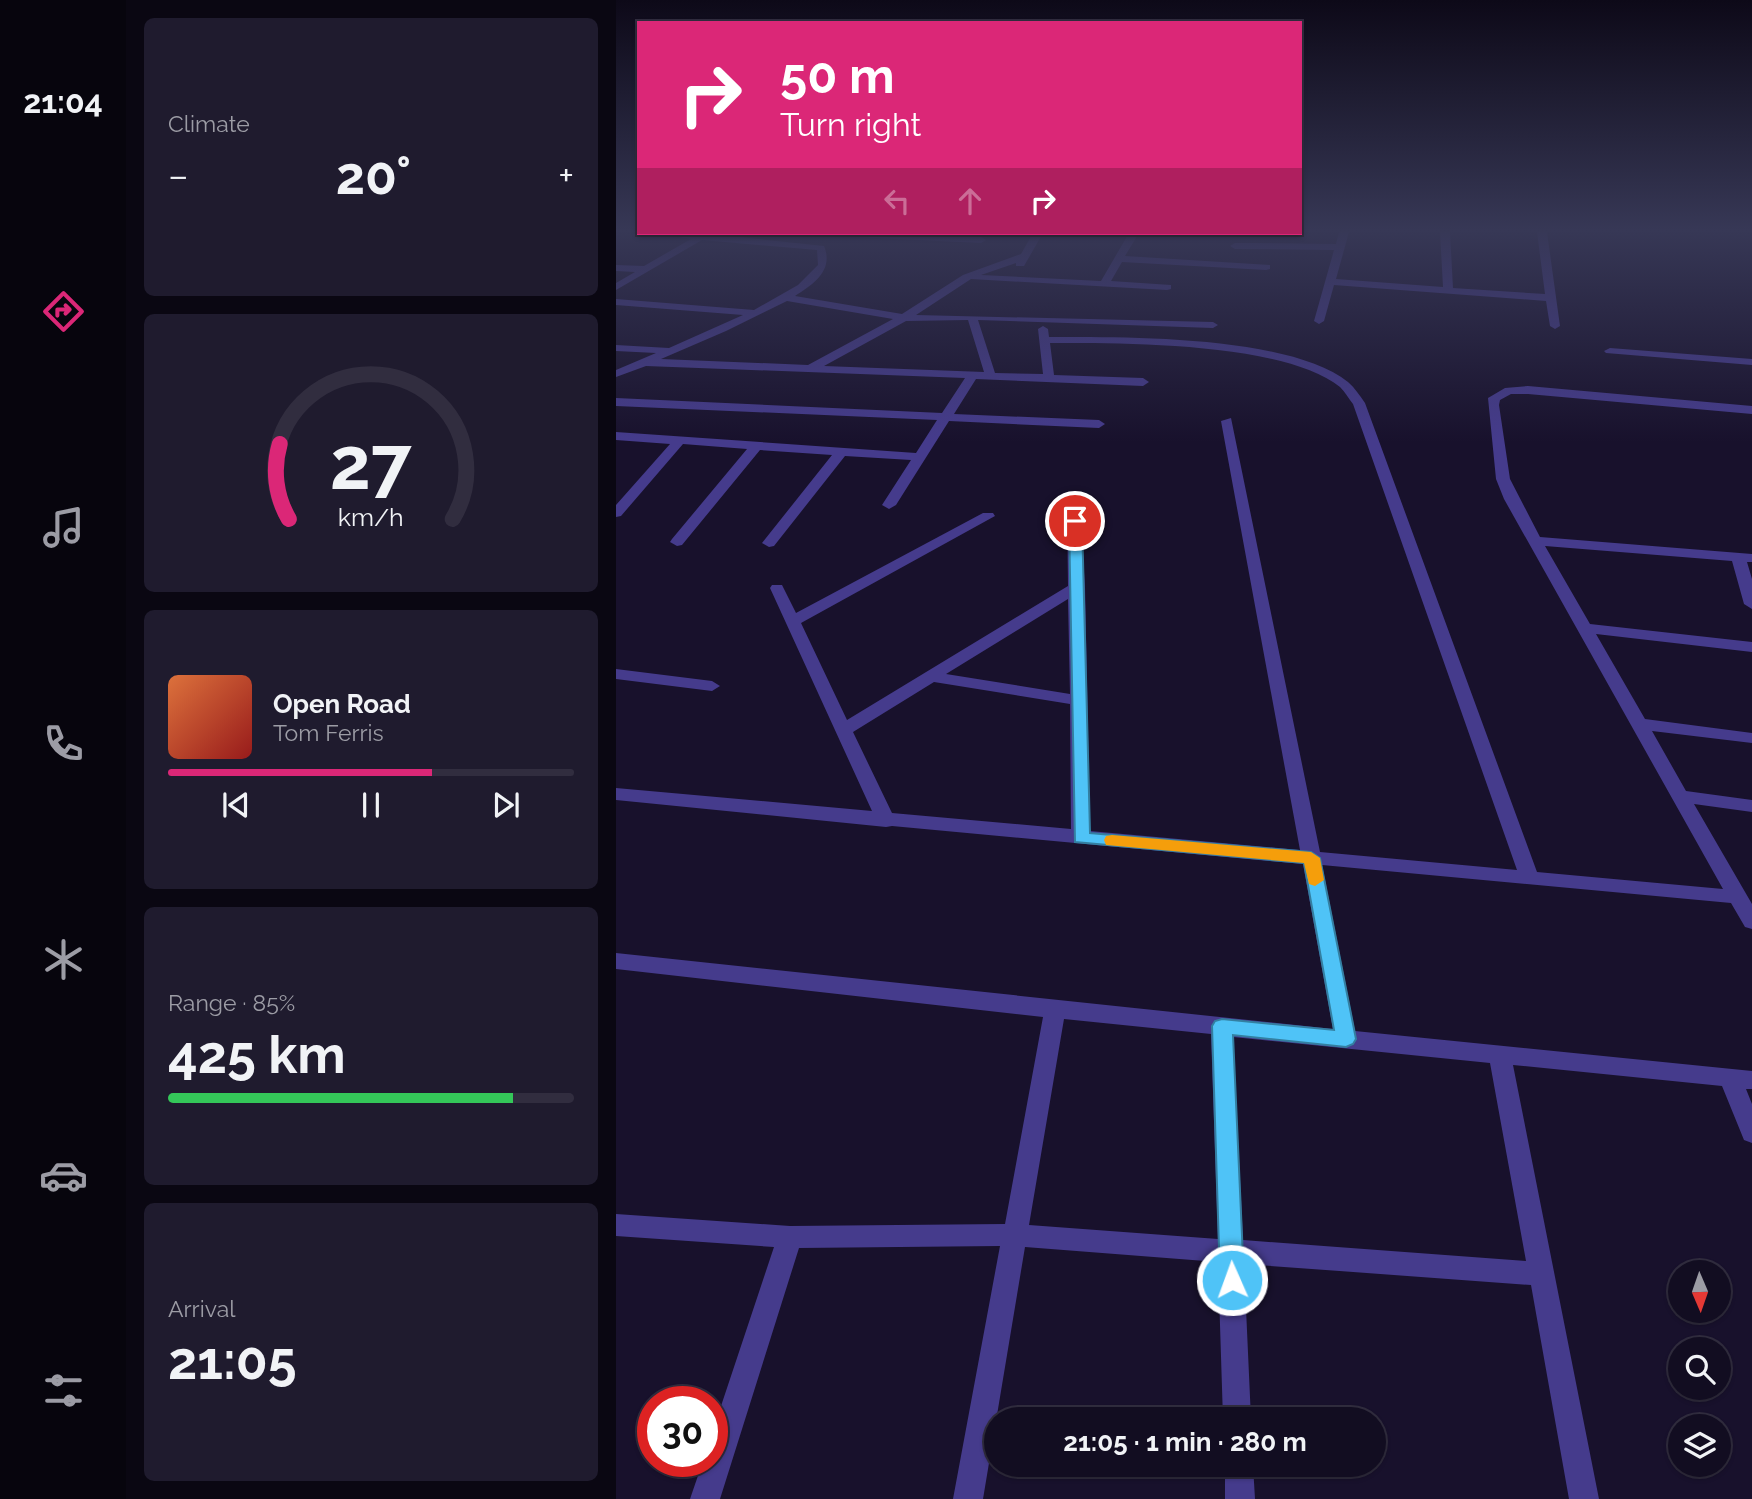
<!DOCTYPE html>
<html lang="en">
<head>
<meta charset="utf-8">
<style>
  :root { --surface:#120d21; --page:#1f1b2e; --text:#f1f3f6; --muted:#9c9ca5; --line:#312d3f; --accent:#db2777 }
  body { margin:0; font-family:Raleway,sans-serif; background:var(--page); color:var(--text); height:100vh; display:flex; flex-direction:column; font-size:26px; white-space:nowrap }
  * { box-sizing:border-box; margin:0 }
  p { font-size:23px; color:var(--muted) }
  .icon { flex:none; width:38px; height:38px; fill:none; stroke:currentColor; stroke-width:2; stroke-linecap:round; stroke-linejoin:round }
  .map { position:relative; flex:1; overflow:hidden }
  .sheet { display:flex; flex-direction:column; gap:18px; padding:18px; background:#0a0712; width:490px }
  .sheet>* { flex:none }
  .banner { position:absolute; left:21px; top:21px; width:665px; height:214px; border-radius:0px; box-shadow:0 2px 5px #0004,0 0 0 2px var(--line); background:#db2777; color:#fff; overflow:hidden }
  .needle { width:46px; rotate:178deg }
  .controls { position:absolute; left:1052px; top:1260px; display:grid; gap:14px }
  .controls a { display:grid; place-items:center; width:63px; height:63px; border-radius:50%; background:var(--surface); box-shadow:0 2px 5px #0004,0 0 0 2px var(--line); font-size:35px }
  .speed { position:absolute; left:21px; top:1386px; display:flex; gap:14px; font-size:35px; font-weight:700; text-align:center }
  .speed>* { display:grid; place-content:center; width:91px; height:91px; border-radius:50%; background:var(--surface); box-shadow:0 2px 5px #0004,0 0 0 2px var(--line); line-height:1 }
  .speed .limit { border:10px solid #d22; background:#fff; color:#111 }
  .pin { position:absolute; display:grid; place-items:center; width:60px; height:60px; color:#fff; margin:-30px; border:4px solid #fff; border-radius:50%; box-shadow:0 2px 7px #0007 }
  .me { position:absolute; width:77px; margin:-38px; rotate:358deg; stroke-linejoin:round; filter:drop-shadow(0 0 5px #0008) }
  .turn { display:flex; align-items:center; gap:24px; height:147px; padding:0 28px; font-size:32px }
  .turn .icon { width:91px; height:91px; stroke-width:2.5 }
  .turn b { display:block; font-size:49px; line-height:60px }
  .lanes { display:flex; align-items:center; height:66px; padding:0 28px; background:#0003; justify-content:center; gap:35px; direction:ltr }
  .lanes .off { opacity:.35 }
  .big { font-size:52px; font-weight:700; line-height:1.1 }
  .sheet .widget { flex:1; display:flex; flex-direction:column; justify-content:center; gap:10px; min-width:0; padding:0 24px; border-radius:10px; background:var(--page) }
  .sheet .dial { align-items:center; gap:0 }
  .dial svg { height:182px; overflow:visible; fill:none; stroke:var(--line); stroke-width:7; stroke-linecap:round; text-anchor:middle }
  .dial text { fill:var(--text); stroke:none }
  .song { display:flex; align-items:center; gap:21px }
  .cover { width:84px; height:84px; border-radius:10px; background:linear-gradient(135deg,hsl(20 70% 55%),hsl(0 70% 35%)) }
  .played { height:7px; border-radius:4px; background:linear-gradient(90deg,var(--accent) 65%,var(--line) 65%) }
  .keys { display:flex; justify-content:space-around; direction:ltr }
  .heat { display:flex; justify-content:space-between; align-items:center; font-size:38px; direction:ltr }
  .charge { height:10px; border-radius:5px; background:linear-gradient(90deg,#34c759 85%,var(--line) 0) }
  .trip { position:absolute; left:368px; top:1407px; width:402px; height:70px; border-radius:35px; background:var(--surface); box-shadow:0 2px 5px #0004,0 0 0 2px var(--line); font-weight:700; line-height:70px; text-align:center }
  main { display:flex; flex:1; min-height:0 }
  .menu { display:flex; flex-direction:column; width:126px; justify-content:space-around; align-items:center; background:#07050d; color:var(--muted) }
  .menu .icon { width:49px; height:49px }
  .menu .selected { color:var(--accent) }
  .menu b { font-size:32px; color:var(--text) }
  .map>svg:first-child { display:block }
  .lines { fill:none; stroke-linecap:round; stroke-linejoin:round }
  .minor { fill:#453b8c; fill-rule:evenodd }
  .route { fill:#4fc3f7; stroke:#337fa1; stroke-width:2 }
  .slow { fill:#f59e0b }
</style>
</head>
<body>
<main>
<nav class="menu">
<b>21:04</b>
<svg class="icon selected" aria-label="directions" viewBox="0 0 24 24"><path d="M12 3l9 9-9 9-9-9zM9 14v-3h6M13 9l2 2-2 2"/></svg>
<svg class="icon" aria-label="music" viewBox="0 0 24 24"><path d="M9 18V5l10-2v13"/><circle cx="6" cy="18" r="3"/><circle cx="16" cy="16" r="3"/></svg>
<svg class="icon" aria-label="phone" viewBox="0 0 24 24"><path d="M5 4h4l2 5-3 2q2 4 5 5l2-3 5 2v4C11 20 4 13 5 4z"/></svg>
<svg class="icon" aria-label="climate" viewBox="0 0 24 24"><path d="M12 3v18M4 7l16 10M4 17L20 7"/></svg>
<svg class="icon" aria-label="car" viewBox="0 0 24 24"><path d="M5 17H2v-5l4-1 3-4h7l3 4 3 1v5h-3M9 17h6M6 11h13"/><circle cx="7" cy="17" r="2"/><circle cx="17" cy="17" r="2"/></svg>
<svg class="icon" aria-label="filters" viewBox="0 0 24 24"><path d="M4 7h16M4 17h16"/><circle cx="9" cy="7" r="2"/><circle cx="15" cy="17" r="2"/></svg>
</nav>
<section class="sheet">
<div class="widget"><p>Climate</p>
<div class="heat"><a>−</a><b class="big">20°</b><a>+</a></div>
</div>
<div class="widget dial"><svg viewBox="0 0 100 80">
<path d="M14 69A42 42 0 1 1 86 69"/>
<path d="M14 69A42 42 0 0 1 10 36" stroke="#db2777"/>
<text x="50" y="56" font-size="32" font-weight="700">27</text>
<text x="50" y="72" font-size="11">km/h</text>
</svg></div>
<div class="widget">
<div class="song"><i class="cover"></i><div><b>Open Road</b><p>Tom Ferris</p></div></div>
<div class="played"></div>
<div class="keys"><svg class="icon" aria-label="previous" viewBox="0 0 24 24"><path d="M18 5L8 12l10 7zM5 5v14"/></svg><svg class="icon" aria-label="pause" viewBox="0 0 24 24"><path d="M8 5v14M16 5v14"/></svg><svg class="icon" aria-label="next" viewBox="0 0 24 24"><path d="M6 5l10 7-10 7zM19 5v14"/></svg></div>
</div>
<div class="widget"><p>Range · 85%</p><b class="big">425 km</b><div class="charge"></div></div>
<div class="widget"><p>Arrival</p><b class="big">21:05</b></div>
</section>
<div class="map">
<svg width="1136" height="1499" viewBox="0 0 1136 1499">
  <rect width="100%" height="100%" fill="#18112c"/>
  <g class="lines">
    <path class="minor" d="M723 232H733L720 279 827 287 824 232H834L837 288 929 294 921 232H931L944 326 939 329 934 326 930 301 718 285 708 321 703 324 698 321 718 250 619 249 614 246 619 243 720 244Z
      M40 233H86L208 246C218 270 198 284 179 296L286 314 347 275 405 254 417 233H427L408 266H400V263L365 275 485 281 513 233H523L509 256 654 265V269L650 270 506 262 495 281 555 285V289L551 290 355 279 300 315 597 322 602 325 597 328 362 320 379 373 427 374 422 329 427 326 432 329 433 337C508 337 673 335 732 382 739 388 744 396 749 403L921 872 1107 889 888 499 880 479 872 398 889 388 912 386 1136 406V414L912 394H895L884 400 883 405 894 479 924 537 1136 554V562H1131L1136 579V609L1128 604 1116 561 929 546 974 624 1136 642V652L980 634 1029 719 1136 733V743L1036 731 1070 791 1136 800V812L1078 804 1136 904V929L1129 927 1115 903 706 865 739 1031 1136 1071V1089H1130L1136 1104V1143L1128 1140 1106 1086 897 1065 983 1499H953L915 1285 628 1264 635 1419H607L602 1262 409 1247 367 1499H337L384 1246 183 1248 104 1499H74L87 1461H96V1433L158 1247 0 1236V1214L174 1226 389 1224 427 1017 0 969V953L717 1029 687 864 276 826 270 827 0 800V788L256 811 154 588 156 585H166L180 613 367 513H377L379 516 185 623 231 720 452 586 451 499 458 495 463 496 469 587 474 831 684 850 605 421 615 418 704 852 901 870 737 404C733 399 729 392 724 387 667 342 507 343 434 343L438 375 527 378 533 382 527 386 360 379 338 414 483 420 489 424 483 428 333 421 280 505 273 509 266 505 295 460 229 456 158 546 153 547 146 543 216 455 144 450 66 545 61 546 54 542 56 539 131 449 67 444 5 516 0 517V505L54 444 0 440V432L300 453 321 420 0 406V398L326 413 349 378 30 366 0 377V370L40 353 0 351V345L53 348 127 315 0 305V299L138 310 182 285 202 265 201 250 86 240 0 290V283L19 272 0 271V265L28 266 75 239ZM171 301 277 319 192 365 45 359 110 331ZM352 320 368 372 208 366 290 321ZM452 599 454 694 330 674ZM318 682 454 704 455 829 276 813 237 732ZM448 1019 595 1034 602 1239 413 1225ZM617 1037 874 1063 910 1261 627 1240Z
      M212 233 365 237 370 240 365 243 217 236Z
      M994 348 1136 359V365L990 353 988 351Z
      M0 669 96 681 104 686 96 691 0 679Z
      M609 1465H637L639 1499H609Z"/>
  </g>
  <linearGradient id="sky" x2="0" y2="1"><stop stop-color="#0d0918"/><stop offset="0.52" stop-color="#373856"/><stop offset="1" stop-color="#373856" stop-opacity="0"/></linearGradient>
  <rect width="1136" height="442" fill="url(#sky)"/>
  <path class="route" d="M459 517 466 521 474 833 695 852 704 858 740 1039 737 1044 730 1047 617 1035 628 1280 624 1288 616 1291 608 1288 604 1280 596 1026 599 1021 606 1019 718 1030 688 863 459 842 453 521Z"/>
  <path class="slow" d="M496 835 695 852 704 858 708 880 699 886 693 884 688 863 490 845 488 840 490 836Z"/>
</svg>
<div class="controls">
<a><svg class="needle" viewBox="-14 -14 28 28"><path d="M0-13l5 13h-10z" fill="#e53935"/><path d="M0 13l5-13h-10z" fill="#9c9ca5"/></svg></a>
<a><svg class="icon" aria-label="search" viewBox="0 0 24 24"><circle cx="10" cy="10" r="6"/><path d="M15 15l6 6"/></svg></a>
<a><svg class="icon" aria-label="layers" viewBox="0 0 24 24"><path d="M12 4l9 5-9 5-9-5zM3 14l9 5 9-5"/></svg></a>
</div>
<div class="speed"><div class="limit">30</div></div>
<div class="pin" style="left:459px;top:521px;background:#d93025"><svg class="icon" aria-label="arrive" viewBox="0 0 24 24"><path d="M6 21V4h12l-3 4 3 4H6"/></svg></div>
<svg class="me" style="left:616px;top:1280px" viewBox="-20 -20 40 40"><circle r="17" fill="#4fc3f7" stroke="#fff" stroke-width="3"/><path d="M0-11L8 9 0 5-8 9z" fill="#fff"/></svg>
<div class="trip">21:05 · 1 min · 280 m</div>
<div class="banner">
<div class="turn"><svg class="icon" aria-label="right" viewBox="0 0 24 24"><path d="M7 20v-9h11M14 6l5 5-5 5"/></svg><div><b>50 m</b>Turn right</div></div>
<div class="lanes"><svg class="icon off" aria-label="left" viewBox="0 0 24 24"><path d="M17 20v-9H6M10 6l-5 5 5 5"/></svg><svg class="icon off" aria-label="ahead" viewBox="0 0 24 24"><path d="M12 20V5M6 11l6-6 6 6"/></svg><svg class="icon" aria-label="right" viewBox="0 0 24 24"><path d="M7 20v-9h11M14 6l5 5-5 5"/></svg></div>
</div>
</div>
</main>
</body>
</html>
